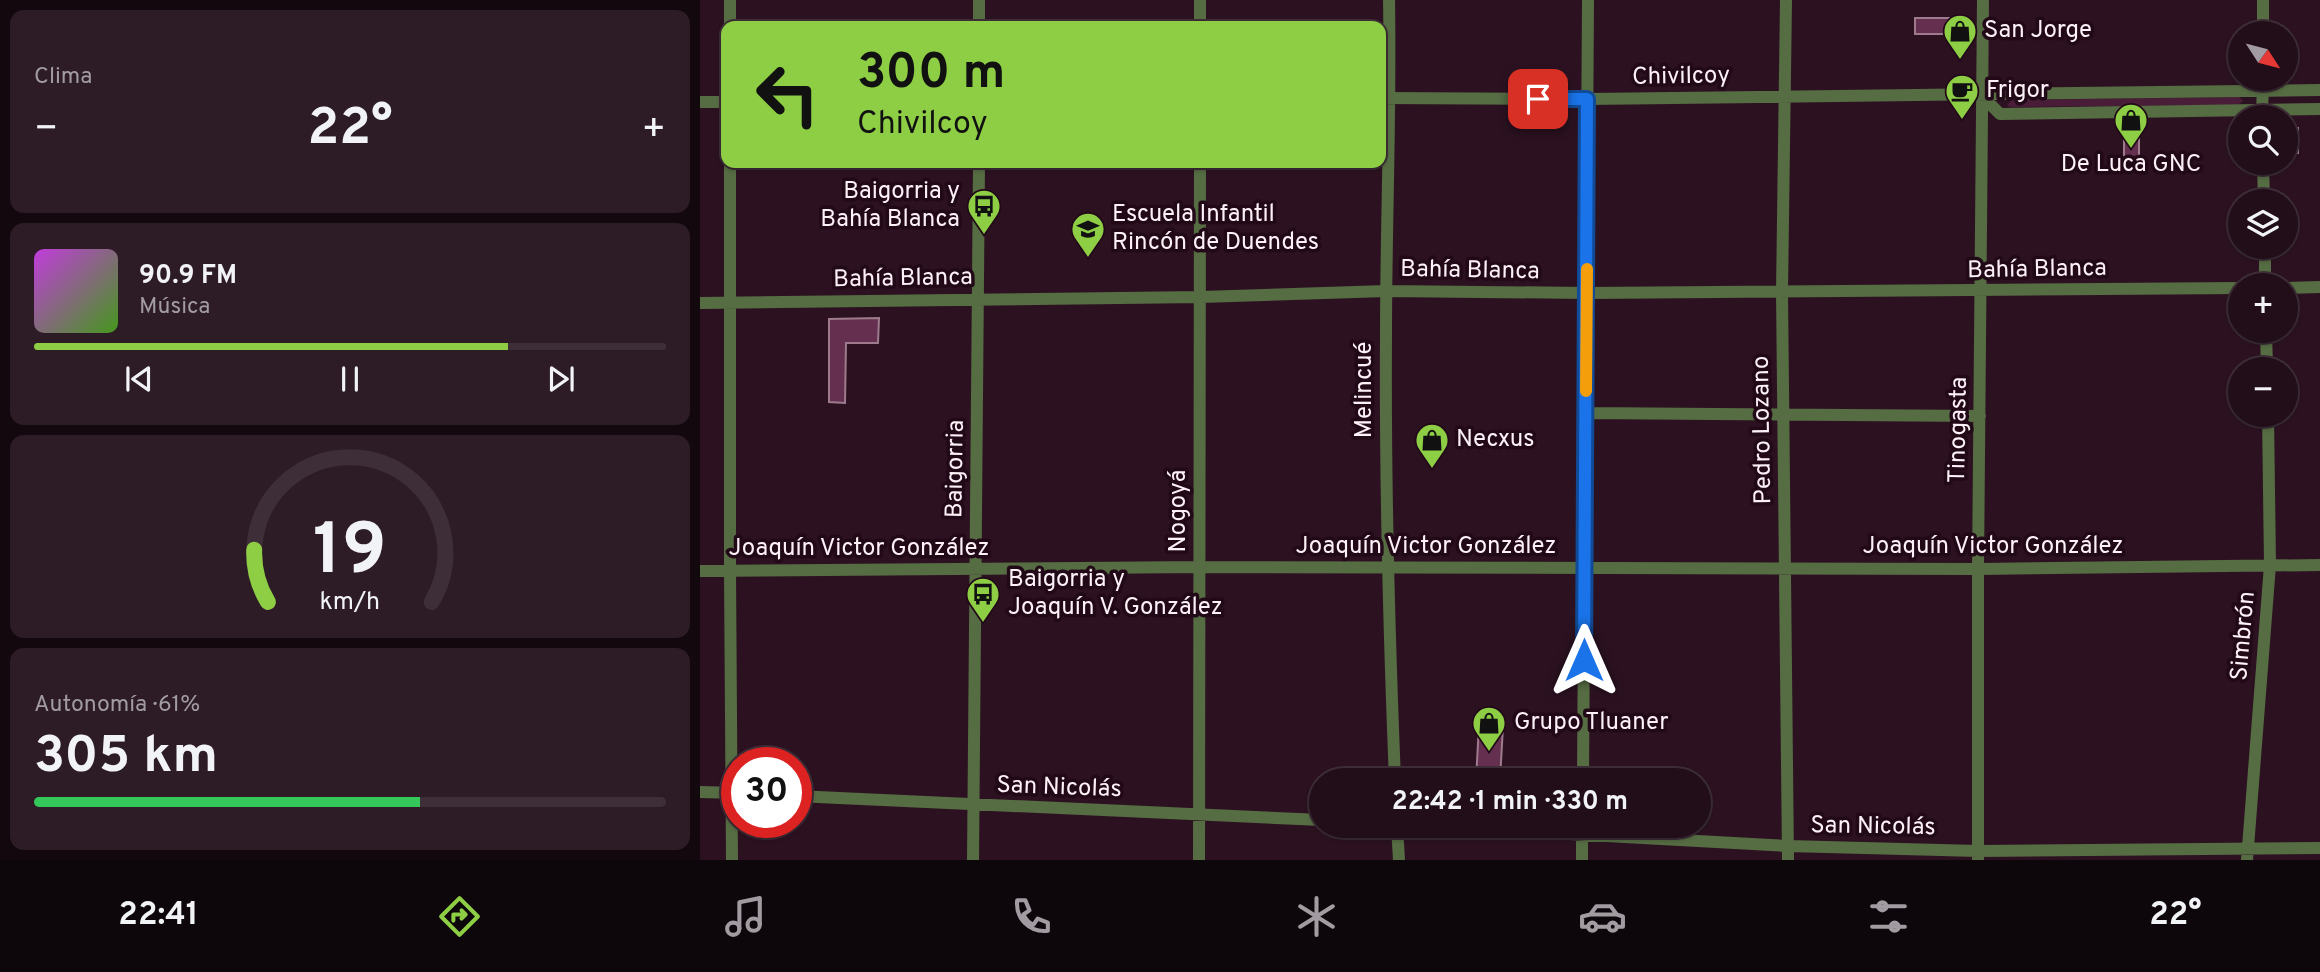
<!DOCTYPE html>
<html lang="es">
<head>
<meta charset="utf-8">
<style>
  :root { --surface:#210e19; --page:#2d1c26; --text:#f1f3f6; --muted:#a29ca2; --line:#3e2e38; --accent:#8dce44 }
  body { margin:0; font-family:Overpass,sans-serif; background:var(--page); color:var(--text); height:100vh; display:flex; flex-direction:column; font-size:26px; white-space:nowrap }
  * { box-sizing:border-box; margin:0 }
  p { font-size:23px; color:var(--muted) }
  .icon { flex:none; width:38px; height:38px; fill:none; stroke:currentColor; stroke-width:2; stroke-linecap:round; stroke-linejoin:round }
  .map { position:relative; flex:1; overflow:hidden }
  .drawer { display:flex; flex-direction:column; gap:10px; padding:10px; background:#12080e; width:700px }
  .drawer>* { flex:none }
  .hud { position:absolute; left:21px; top:21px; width:665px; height:147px; border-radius:14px; box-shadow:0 2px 5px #0004,0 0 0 2px var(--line); background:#8dce44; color:#111; overflow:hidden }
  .needle { width:46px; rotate:126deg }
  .fabs { position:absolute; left:1528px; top:21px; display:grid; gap:14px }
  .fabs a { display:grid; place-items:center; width:70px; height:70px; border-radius:50%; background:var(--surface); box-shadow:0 2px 5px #0004,0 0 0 2px var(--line); font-size:35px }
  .speed { position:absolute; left:21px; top:747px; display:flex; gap:14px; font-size:35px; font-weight:700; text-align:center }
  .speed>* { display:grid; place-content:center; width:91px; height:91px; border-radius:50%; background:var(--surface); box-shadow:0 2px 5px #0004,0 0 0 2px var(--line); line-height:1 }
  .speed .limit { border:10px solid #d22; background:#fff; color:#111 }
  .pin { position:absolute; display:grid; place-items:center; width:60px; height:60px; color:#fff; margin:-30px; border-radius:14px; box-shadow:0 4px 10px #0006 }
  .me { position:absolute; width:77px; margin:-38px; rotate:0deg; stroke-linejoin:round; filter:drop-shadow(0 0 5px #0008) }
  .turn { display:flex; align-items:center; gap:24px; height:147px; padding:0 21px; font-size:32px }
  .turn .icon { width:91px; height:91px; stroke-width:2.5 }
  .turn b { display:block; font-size:49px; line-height:60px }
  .big { font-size:52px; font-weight:700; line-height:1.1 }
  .drawer .card { flex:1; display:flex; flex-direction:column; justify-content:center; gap:10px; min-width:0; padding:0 24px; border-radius:14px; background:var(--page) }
  .drawer .dial { align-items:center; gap:0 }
  .dial svg { height:182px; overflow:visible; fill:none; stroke:var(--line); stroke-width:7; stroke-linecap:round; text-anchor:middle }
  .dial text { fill:var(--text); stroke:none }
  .song { display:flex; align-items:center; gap:21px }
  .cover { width:84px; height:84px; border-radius:10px; background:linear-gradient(135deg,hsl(290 70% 55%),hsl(100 70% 35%)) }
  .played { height:7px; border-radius:4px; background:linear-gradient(90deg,var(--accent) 75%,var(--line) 75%) }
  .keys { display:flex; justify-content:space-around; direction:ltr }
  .heat { display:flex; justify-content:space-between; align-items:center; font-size:38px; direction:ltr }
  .charge { height:10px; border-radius:5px; background:linear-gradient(90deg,#34c759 61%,var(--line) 0) }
  .trip { position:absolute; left:609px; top:768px; width:402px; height:70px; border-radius:35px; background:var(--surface); box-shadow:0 2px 5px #0004,0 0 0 2px var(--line); font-weight:700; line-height:70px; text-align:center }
  .menu { display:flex; height:112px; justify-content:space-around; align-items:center; background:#0d060a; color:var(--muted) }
  .menu .icon { width:49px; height:49px }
  .menu .active { color:var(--accent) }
  .menu b { font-size:32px; color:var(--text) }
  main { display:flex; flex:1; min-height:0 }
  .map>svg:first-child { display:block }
  .green { fill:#491d38 }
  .building { fill:#652f4f; stroke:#9d7b8d; stroke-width:2 }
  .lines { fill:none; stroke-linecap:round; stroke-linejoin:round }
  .minor { stroke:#566c43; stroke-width:12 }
  .route-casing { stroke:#114b97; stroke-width:18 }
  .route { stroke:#1a73e8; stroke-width:12 }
  .slow { stroke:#f59e0b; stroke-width:12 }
  .labels { text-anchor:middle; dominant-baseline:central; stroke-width:7; stroke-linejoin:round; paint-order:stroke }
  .poi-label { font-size:24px; fill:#fdf1f7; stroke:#220918; text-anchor:start }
  .street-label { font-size:24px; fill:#fdf1f7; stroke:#220918 }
</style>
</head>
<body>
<main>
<section class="drawer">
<div class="card"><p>Clima</p>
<div class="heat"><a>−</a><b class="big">22°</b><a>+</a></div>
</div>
<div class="card">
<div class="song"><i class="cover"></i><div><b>90.9 FM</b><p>Música</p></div></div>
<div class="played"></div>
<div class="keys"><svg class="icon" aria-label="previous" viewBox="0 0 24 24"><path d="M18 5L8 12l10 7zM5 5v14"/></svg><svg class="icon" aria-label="pause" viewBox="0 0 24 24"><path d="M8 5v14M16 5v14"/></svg><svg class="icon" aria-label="next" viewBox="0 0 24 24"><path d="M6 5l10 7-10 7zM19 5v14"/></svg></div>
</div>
<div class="card dial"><svg viewBox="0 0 100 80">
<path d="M14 69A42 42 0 1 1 86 69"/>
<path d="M14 69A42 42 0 0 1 8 46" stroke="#8dce44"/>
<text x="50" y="56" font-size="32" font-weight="700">19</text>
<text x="50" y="72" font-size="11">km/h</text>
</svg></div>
<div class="card"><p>Autonomía · 61%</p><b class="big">305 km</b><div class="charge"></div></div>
</section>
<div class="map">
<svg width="1620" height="860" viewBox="0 0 1620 860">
  <rect width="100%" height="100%" fill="#2c1221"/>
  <path class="green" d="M1539 97 1543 101 1538 105 1310 107 1307 105 1312 100Z"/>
  <path class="building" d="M1215 18H1265V34H1215Z
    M1586 128H1598V153H1586Z
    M1424 131H1439V169L1424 168Z
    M179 318 178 343H146L145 403 129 402V319Z
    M779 725 803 726 800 780H776Z"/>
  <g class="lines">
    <path class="minor" d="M30 0V26
      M279 0V26
      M689 0C691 112 686 223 686 335 685 483 689 632 695 780
      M1086 0 1082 292 1088 860
      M500 26V0
      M1563 33V0
      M1282 96 1300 114 1620 109
      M681 98 887 99 1620 90
      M0 102H26
      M1562 117 1563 79
      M30 163V571L32 860
      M1563 163 1564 201
      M1565 247V285
      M1586 288 1620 287
      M0 303 501 297 686 291 887 293 1540 288
      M1566 331 1567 369
      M885 413 1280 416
      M0 571 500 567 1278 569 1620 565
      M883 780 888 0
      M0 792 37 793
      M96 796 621 820
      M697 826 699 860
      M726 826 1088 846 1278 851 1620 848
      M273 860 279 163
      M499 860 500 163
      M882 860V826
      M1278 860V569L1283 0
      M1547 860 1570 565 1568 415"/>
  </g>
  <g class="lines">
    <defs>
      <path id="route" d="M838 99H887L884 660"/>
    </defs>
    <use href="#route" class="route-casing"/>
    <use href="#route" class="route"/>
    <path class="slow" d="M886 391 887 269"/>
  </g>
  <defs>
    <symbol id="shop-pin" viewBox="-11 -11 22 30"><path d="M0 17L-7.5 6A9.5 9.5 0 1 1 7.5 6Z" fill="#8dce44" stroke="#220918"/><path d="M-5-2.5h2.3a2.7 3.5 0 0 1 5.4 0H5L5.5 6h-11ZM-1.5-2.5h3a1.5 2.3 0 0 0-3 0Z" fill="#111"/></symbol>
    <symbol id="cafe-pin" viewBox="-11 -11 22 30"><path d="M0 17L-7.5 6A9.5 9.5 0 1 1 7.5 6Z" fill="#8dce44" stroke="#220918"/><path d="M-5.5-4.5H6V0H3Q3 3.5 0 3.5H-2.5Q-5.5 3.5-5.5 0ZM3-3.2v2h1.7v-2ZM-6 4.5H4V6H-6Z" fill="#111"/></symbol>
    <symbol id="bus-pin" viewBox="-11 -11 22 30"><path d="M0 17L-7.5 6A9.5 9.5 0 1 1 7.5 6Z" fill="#8dce44" stroke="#220918"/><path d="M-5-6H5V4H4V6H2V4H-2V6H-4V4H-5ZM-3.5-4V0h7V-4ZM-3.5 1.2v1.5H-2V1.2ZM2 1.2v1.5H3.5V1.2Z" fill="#111"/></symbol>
    <symbol id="school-pin" viewBox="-11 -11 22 30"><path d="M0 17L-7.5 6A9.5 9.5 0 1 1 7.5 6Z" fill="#8dce44" stroke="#220918"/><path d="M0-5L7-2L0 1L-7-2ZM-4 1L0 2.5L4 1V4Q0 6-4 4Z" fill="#111"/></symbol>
  </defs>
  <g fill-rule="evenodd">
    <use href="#shop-pin" x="1241" y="12" width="38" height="52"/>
    <use href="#cafe-pin" x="1243" y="72" width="38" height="52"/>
    <use href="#shop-pin" x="1412" y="101" width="38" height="52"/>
    <use href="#bus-pin" x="265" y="187" width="38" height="52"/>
    <use href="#school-pin" x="369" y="210" width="38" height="52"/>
    <use href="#shop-pin" x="713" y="421" width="38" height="52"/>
    <use href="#bus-pin" x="264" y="575" width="38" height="52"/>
    <use href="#shop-pin" x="770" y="704" width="38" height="52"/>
  </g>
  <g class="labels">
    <g class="poi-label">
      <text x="1284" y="31">San Jorge</text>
      <text x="1286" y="91">Frigor</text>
      <text x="1431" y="165" text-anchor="middle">De Luca GNC</text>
      <text x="260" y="192" text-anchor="end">Baigorria y<tspan x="260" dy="28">Bahía Blanca</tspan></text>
      <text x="412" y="215">Escuela Infantil<tspan x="412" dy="28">Rincón de Duendes</tspan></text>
      <text x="756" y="440">Necxus</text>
      <text x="308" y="580">Baigorria y<tspan x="308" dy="28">Joaquín V. González</tspan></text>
      <text x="814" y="723">Grupo Tluaner</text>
    </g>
    <g class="street-label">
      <text transform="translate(981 77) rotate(-1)">Chivilcoy</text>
      <text transform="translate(1337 270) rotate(-1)">Bahía Blanca</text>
      <text transform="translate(770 271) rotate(1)">Bahía Blanca</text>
      <text transform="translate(203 279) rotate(-1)">Bahía Blanca</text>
      <text transform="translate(665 390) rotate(-90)">Melincué</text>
      <text transform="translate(1063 430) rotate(-91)">Pedro Lozano</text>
      <text transform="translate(1259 430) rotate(-89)">Tinogasta</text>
      <text transform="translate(256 469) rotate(-89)">Baigorria</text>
      <text transform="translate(479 511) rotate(-90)">Nogoyá</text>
      <text x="726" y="547">Joaquín Victor González</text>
      <text x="1293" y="547">Joaquín Victor González</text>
      <text x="159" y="549">Joaquín Victor González</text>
      <text transform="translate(1544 636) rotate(-85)">Simbrón</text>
      <text transform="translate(359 788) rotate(2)">San Nicolás</text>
      <text transform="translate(1173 827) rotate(1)">San Nicolás</text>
    </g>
  </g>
</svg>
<div class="fabs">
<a><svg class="needle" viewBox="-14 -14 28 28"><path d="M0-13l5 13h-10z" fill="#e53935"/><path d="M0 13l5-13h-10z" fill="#a29ca2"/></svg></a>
<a><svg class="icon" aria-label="search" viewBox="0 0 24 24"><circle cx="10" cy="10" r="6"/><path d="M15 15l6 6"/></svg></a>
<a><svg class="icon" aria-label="layers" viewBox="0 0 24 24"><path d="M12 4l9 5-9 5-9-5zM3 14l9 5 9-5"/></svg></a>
<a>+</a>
<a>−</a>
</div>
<div class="speed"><div class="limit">30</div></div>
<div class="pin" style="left:838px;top:99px;background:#d93025"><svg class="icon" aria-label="arrive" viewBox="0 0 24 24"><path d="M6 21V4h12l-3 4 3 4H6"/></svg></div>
<svg class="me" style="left:884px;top:660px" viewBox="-20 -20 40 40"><path d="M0-17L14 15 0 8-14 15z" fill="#1a73e8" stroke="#fff" stroke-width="4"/></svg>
<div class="trip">22:42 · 1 min · 330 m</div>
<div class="hud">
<div class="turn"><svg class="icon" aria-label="left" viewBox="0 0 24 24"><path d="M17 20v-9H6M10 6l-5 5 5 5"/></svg><div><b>300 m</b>Chivilcoy</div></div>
</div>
</div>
</main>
<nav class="menu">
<b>22:41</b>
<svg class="icon active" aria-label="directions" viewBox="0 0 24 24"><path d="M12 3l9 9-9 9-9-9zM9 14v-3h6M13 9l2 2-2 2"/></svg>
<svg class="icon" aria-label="music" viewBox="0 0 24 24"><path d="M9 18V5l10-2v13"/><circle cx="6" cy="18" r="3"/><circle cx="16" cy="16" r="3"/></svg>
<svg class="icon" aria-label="phone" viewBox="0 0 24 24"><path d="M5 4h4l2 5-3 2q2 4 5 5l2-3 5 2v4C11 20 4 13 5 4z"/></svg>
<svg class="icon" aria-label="climate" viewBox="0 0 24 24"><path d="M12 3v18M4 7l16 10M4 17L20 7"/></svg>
<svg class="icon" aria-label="car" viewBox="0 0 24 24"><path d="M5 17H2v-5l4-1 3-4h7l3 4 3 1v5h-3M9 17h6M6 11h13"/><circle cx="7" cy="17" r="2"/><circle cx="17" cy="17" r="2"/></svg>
<svg class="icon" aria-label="filters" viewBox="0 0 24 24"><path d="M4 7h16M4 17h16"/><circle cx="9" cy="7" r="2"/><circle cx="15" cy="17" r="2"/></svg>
<b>22°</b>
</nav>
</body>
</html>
